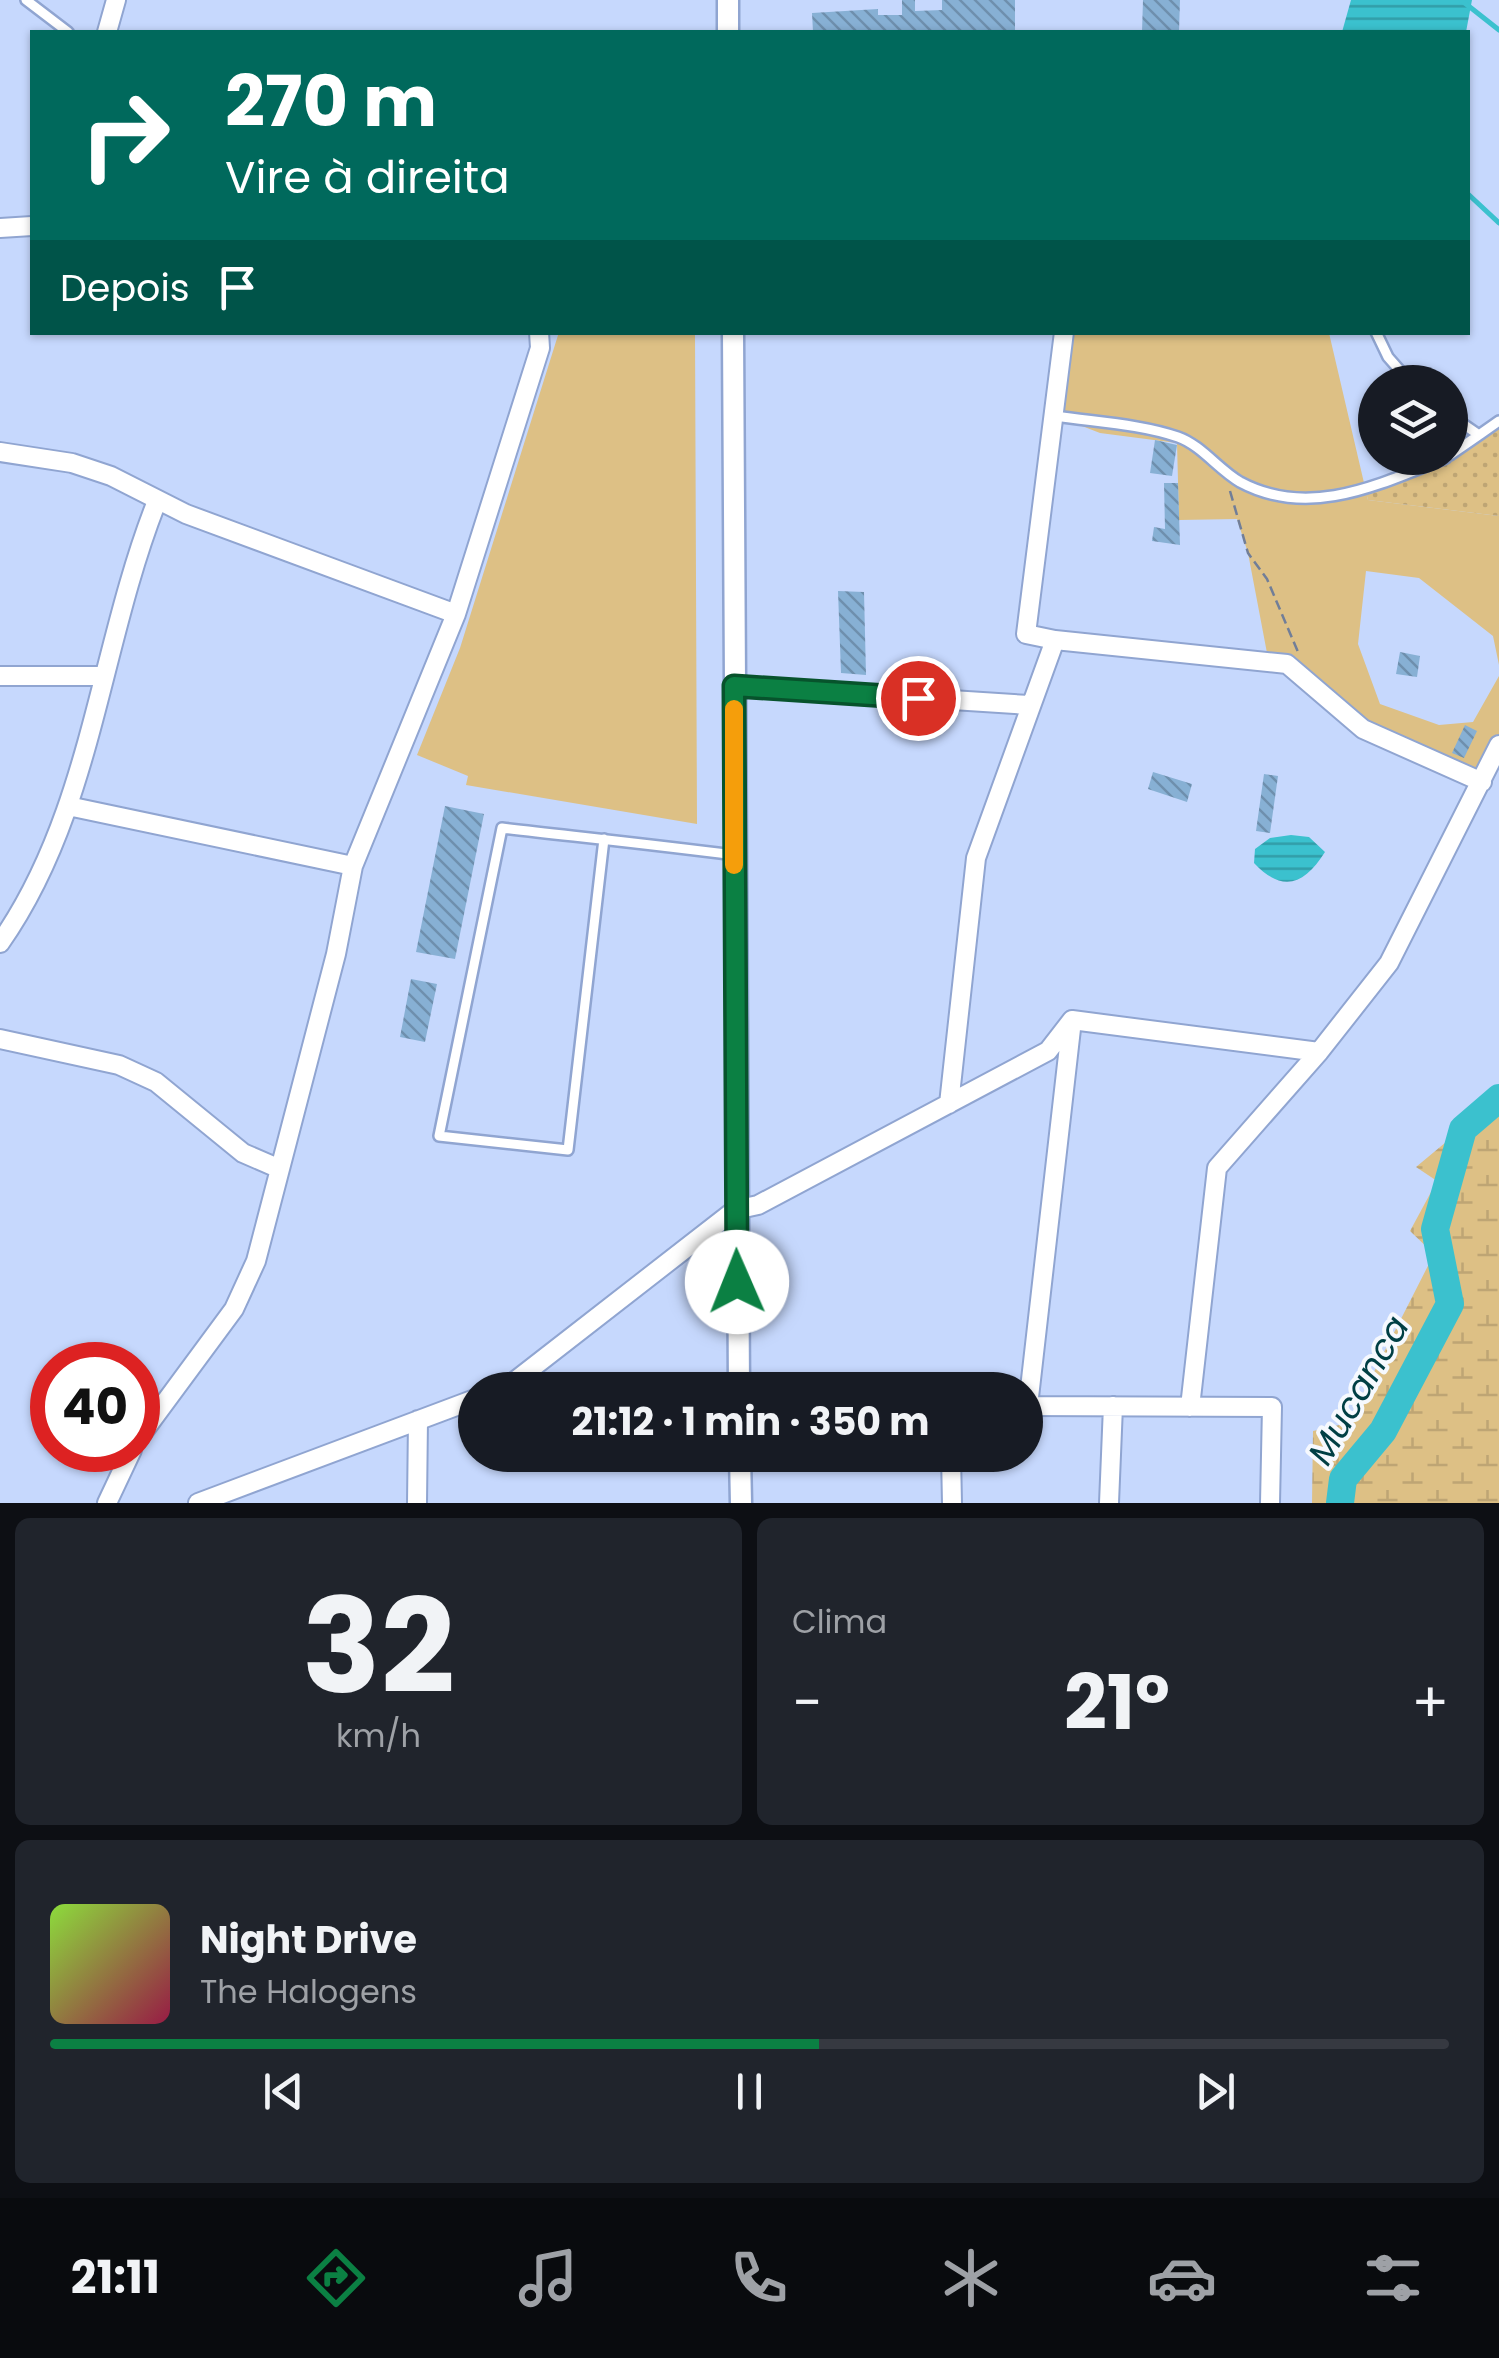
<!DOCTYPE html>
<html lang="pt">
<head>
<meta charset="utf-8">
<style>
  :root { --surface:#171b24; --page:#20242c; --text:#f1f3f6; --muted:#9ea1a6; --line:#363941; --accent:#0b8043 }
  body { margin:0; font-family:Poppins,sans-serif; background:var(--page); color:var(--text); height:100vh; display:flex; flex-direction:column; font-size:38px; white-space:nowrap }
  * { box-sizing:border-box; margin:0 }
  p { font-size:32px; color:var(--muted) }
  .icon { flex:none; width:55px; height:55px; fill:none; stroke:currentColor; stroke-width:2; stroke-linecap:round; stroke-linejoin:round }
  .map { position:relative; height:1503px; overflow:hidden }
  .side { display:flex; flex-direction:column; gap:15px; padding:15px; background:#0d0f14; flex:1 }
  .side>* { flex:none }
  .hud { position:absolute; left:30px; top:30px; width:1440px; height:305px; border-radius:0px; box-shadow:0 2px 8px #0004; background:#00695c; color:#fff; overflow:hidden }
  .buttons { position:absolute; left:1358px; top:365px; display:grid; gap:20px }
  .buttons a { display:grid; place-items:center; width:110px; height:110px; border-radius:50%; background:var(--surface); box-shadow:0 2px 8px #0004; font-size:50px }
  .speed { position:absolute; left:30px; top:1342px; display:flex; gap:20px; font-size:50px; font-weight:700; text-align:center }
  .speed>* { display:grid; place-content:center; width:130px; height:130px; border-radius:50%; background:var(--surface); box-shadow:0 2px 8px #0004; line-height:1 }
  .speed .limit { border:15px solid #d22; background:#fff; color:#111 }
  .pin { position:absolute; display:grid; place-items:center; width:85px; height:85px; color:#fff; margin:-42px; border:5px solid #fff; border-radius:50%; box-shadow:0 2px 10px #0007 }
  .me { position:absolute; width:110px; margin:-55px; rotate:359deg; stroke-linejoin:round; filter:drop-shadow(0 0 8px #0008) }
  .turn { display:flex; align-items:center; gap:35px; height:210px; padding:0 30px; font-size:45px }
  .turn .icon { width:130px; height:130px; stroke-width:2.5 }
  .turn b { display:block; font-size:70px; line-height:85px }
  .then { display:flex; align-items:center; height:95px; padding:0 30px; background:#0003; gap:20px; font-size:38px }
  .big { font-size:75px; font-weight:700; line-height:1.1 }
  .side .widget { flex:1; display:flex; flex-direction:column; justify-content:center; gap:15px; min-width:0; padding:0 35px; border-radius:15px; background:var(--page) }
  .side .dial { align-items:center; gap:0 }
  .dial b { font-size:130px; line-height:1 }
  .song { display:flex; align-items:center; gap:30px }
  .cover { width:120px; height:120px; border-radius:15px; background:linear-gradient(135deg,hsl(90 70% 55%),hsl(340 70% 35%)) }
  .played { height:10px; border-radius:5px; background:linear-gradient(90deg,var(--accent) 55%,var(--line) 55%) }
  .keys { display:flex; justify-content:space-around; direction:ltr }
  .heat { display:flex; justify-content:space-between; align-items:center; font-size:55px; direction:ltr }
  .side .tiles { flex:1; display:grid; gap:15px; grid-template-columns:1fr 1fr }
  .widget:last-child { grid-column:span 2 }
  .trip { position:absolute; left:458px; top:1372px; width:585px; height:100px; border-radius:50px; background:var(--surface); box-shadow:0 2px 8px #0004; font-weight:700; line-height:100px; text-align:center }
  .tab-bar { display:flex; height:160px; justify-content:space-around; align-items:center; background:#090b0e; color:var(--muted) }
  .tab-bar .icon { width:70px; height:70px }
  .tab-bar .on { color:var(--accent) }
  .tab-bar b { font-size:45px; color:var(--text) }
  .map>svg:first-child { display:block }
  .grass { fill:#ddc085 }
  .wetland { fill:url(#wetland-marsh) }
  .garden { fill:url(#garden-dots) }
  .water { fill:url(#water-rules) }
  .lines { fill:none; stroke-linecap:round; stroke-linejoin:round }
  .stream { stroke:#3bc1ce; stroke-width:5 }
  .river { stroke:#3bc1ce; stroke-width:28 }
  .building { fill:url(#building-back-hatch) }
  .service-casing { stroke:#90a5d1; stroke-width:14 }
  .minor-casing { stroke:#90a5d1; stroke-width:22 }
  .tertiary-casing { stroke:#90a5d1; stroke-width:25 }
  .path { stroke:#717e98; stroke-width:2.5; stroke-dasharray:10 5; stroke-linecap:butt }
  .service { stroke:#fff; stroke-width:9 }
  .minor { stroke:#fff; stroke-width:18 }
  .tertiary { stroke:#fff; stroke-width:20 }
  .route-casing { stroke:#07532c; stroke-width:25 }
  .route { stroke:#0b8043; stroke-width:18 }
  .slow { stroke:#f59e0b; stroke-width:18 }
  .labels { text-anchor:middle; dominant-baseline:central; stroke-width:8; stroke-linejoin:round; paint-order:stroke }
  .water-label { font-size:35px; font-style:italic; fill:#003f44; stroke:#f6f9fe }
</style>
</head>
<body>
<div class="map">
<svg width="1499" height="1503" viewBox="0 0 1499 1503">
  <defs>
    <pattern id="wetland-marsh" width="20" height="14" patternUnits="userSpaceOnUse" patternTransform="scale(2.5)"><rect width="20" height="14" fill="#ddc085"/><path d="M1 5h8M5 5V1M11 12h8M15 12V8" fill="none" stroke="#bea574"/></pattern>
    <pattern id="garden-dots" width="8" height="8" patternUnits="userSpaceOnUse" patternTransform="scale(2.5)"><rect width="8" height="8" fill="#ddc085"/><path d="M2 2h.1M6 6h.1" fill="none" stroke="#bea574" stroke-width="1.8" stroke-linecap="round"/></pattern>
    <pattern id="water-rules" width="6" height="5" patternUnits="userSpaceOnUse" patternTransform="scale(2.5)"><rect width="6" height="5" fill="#3bc1ce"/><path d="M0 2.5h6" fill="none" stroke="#319da8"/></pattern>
    <pattern id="building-back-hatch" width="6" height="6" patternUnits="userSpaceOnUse" patternTransform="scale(2.5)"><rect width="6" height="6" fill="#87b0d4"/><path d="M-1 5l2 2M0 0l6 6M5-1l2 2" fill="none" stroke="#6e8fad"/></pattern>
  </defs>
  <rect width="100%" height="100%" fill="#c6d8fd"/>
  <path class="grass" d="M559 332 695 333 697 824 466 785 468 776 417 755 460 648Z
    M1064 333H1329L1368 500 1499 516V665L1493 636 1419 578 1366 571 1358 644 1380 704 1439 725 1473 722 1499 676V745L1483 780 1363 729 1307 677 1267 653 1248 553 1237 519 1179 520 1177 443 1100 433 1056 416Z"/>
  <path class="wetland" d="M1499 1098V1503H1312L1313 1431 1348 1423 1434 1254 1410 1231 1437 1181 1416 1167Z"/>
  <path class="garden" d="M1499 421V516L1368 500 1365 488 1446 458Z"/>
  <path class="water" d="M1351 0H1472L1466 32H1342Z
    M1291 835 1309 837 1325 852C1305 884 1283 894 1254 863L1255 849 1270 838Z"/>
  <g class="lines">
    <path class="stream" d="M1461 0 1499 30
      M1468 194 1499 223"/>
    <path class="river" d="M1340 1503 1343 1479 1383 1431 1450 1304 1435 1229 1463 1129 1499 1098"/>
  </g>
  <path class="building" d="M902 0H915V11L942 10V0H1015V32H813L812 13 878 9V15H902Z
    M1143 0H1180L1179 32H1142Z
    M1155 440 1177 445 1172 476 1150 473Z
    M1164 483H1178L1180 545 1152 541 1154 527 1165 529Z
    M838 591 864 592 866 675 841 673Z
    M1400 652 1420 656 1417 677 1396 674Z
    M1465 725 1477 731 1464 758 1452 753Z
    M1153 772 1192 784 1187 802 1148 789Z
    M1264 774 1278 776 1270 833 1256 831Z
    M445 806 484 814 455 959 416 952Z
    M411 979 437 984 425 1042 400 1037Z"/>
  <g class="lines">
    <defs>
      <path id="service" d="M26 0 68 32
        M1376 332 1388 357 1410 382
        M1450 415 1479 435 1450 455
        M1056 416C1095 422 1140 424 1178 437 1201 445 1219 470 1240 482 1309 519 1378 485 1446 458
        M1479 435 1499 421
        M604 839 568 1150 439 1136 502 828C580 837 657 845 734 855"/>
      <path id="minor" d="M107 32 116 0
        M0 228 32 226
        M0 452 72 463 111 476 186 514 456 614
        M1055 640 1026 634 1064 332
        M0 676H103
        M734 686 1029 705
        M68 806 353 866
        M0 943C92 812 99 647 157 501
        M0 1039 119 1065 156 1082 243 1153 280 1169
        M1319 1052 1389 963 1499 745
        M949 1104 976 858 1055 640 1287 664 1363 729 1482 782
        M498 1390 510 1385 735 1210 758 1205 1048 1051 1072 1020 1319 1052 1217 1168 1190 1407
        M1025 1406 1272 1407 1270 1503
        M1028 1406 1072 1020
        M138 1439 234 1309 256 1261 336 954 353 866 456 614 540 348 539 332
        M951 1455 952 1503
        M107 1503 132 1450
        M198 1503 475 1399
        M417 1503 418 1420
        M1109 1503 1113 1406"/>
      <path id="tertiary" d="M728 0V32
        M733 332 739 1390
        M740 1455 741 1503"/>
    </defs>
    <use href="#service" class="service-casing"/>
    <use href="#minor" class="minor-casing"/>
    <use href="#tertiary" class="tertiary-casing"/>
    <path class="path" d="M1230 491 1248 553 1267 579 1298 652"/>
    <use href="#service" class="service"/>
    <use href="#minor" class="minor"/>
    <use href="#tertiary" class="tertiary"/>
  </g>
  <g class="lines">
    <defs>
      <path id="route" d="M737 1282 734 686 918 698"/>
    </defs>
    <use href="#route" class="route-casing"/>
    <use href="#route" class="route"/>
    <path class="slow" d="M734 709V865"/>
  </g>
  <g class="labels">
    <g class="water-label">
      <text transform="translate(1358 1390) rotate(-60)">Mucanca</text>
    </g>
  </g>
</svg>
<div class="buttons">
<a><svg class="icon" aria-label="layers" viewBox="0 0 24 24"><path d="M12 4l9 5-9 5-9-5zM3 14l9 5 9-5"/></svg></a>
</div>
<div class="speed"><div class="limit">40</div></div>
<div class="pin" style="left:918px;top:698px;background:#d93025"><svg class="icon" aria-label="arrive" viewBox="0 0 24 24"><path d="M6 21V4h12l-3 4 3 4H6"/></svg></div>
<svg class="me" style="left:737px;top:1282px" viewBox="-20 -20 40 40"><circle r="19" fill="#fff"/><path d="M0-13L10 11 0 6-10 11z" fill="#0b8043"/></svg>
<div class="trip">21:12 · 1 min · 350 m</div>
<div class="hud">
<div class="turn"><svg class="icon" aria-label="right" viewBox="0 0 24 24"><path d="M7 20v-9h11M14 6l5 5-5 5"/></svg><div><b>270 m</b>Vire à direita</div></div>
<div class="then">Depois<svg class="icon" aria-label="arrive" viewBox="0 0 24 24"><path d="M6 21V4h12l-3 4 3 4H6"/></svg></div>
</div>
</div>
<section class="side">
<div class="tiles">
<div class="widget dial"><b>32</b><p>km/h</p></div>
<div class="widget"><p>Clima</p>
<div class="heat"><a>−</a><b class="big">21°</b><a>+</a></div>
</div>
<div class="widget">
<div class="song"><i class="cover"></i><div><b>Night Drive</b><p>The Halogens</p></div></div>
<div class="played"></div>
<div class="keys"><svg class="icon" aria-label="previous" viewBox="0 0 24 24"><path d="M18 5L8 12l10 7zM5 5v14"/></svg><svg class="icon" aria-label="pause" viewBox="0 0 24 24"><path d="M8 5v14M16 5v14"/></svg><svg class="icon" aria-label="next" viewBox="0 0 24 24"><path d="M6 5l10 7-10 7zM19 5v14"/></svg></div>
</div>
</div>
</section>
<nav class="tab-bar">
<b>21:11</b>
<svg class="icon on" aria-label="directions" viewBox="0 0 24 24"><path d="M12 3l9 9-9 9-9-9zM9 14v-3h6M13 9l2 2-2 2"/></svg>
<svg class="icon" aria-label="music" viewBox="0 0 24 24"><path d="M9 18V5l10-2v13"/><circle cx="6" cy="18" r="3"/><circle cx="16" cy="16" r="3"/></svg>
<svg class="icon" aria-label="phone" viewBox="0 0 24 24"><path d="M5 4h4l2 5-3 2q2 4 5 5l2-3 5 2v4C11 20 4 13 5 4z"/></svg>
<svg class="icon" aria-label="climate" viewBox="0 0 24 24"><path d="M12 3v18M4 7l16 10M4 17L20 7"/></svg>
<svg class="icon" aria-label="car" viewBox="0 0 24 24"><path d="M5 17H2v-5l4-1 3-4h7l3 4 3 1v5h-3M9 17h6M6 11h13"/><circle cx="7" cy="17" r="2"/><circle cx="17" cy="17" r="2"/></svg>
<svg class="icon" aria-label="filters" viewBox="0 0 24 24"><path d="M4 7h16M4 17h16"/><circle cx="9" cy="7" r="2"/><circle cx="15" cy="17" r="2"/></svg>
</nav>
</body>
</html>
